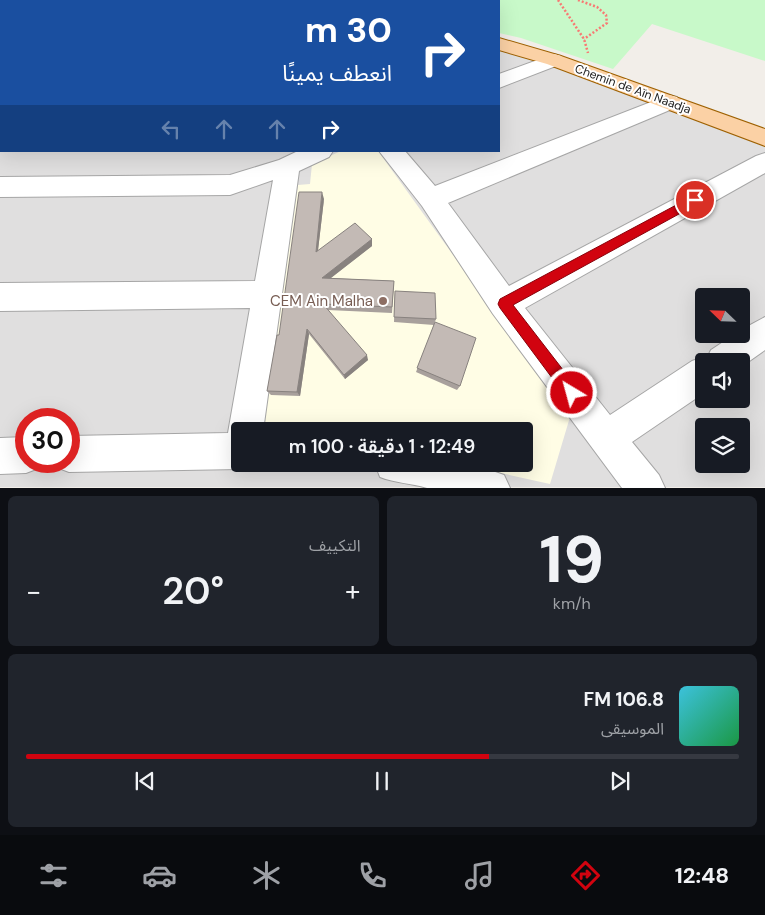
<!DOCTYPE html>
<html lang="ar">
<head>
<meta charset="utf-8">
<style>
  :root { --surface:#171b24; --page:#20242c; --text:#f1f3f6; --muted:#9ea1a6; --line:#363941; --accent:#d1030f }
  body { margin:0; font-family:"DM Sans","Noto Sans Arabic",sans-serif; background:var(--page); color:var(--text); direction:rtl; height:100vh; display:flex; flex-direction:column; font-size:19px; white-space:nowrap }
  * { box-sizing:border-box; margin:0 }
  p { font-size:16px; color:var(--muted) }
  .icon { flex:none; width:28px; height:28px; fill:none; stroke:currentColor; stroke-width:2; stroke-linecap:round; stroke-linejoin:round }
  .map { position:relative; height:488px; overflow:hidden; direction:ltr }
  .side { display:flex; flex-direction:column; gap:8px; padding:8px; background:#0d0f14; flex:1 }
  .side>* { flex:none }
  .guide { position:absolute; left:0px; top:0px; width:500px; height:152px; box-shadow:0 5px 20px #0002; direction:rtl; background:#1a4fa0; color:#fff; overflow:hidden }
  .needle { width:32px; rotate:293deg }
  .tools { position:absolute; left:695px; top:288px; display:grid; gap:10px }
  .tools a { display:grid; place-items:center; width:55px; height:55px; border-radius:5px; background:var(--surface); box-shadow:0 5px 20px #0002; font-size:25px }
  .speed { position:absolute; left:15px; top:408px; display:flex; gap:10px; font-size:25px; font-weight:700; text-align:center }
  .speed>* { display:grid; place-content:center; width:65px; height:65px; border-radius:50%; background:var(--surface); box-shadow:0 5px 20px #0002; line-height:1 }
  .speed .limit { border:8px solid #d22; background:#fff; color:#111 }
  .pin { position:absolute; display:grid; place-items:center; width:42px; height:42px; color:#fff; margin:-21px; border:2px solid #fff; border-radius:50%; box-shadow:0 1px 5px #0007 }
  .me { position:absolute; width:55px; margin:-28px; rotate:323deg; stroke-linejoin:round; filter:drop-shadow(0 0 4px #0008) }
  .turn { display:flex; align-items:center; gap:18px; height:105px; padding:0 25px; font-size:22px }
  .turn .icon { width:65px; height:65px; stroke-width:2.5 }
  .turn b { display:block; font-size:35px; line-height:42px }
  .lanes { display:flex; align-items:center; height:48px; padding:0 25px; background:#0003; justify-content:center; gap:25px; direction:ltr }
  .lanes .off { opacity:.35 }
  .big { font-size:38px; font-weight:600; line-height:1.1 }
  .side .widget { flex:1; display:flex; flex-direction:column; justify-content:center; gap:8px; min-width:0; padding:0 18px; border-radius:8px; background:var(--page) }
  .side .dial { align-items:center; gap:0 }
  .dial b { font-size:65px; line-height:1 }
  .song { display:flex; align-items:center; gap:15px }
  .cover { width:60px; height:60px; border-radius:8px; background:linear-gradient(135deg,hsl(190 70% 55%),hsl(140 70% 35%)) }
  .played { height:5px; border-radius:2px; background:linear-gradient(90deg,var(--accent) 65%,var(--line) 65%) }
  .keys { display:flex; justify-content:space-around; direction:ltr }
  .heat { display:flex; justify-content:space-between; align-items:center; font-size:28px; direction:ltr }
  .side .tiles { flex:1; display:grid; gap:8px; grid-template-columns:1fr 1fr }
  .widget:last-child { grid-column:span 2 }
  .trip { position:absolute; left:231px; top:422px; width:302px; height:50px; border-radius:5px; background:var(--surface); box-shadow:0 5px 20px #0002; font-weight:600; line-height:50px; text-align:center; direction:rtl }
  .dock { display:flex; height:80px; justify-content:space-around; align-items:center; background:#090b0e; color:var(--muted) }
  .dock .icon { width:35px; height:35px }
  .dock .on { color:var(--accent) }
  .dock b { font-size:22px; color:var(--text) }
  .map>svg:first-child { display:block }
  .residential { fill:#e0dfdf; fill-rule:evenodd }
  .education { fill:#fffde5 }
  .park { fill:#c8f9c9 }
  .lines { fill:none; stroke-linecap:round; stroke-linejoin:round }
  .minor-casing { stroke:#a6a6a6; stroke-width:2 }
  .major-casing { stroke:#9e6102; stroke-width:2 }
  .path { stroke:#f87973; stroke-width:2.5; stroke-dasharray:2 2; stroke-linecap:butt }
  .minor { fill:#fff; fill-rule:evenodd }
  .major { fill:#fbd1a5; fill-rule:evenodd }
  .wall { fill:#a8a09c }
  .shaded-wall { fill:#88827f }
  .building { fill:#c3bab5; stroke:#88827f }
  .route { fill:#d1030f; stroke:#88020a }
  .education-dot { fill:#8d6e63; stroke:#fff; stroke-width:2 }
  .labels { text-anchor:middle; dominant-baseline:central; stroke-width:4; stroke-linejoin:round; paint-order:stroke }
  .far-street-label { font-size:12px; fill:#222; stroke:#fff }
  .education-label { font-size:15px; fill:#785e54; stroke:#fff; text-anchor:end }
</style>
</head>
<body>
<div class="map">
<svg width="765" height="488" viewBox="0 0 765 488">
  <rect width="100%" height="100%" fill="#f2eee9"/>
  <path class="residential" d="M499 48 560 68 765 144V487H0V137L1 151H499ZM704 296H741V334H704ZM704 361H741V399H704ZM26 419H69V461H26ZM704 426H741V464H704ZM240 431H525V464H240Z"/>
  <path class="education" d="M341 151H378L570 417 550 484 460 464H525V431H261L298 185 310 184 312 164Z"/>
  <path class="park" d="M370 0H765V61L652 24 613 69 521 38 499 33V1Z"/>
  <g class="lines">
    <defs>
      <path id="minor" d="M554 54 561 56 564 60 561 64 499 88V74Z
        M669 95 677 97 680 102 677 107 448 203 509 286 756 156 765 153V173L525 308 610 415 692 361 704 357 707 358 711 350 735 334H741V330L765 317V350L741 367V361H704V393L632 442 659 475 665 488H622L493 314 422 206 379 151H405L435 186Z
        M298 151H333L329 157 299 171 263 431H240V464H253L240 469 69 472 56 467 54 461H69V436L228 433 250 308 0 311V283L255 281 273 180 230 195 0 197V177L230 175 279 160Z
        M26 437V461H41L39 468 26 473 0 474V438Z
        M375 464H472L504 475 510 488H427C411 483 395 483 380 477Z"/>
      <path id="major" d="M0 0H26L1 1 0 6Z
        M321 0H343L344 1H322Z
        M499 38 561 56 765 129V146L547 64 499 50Z"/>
    </defs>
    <use href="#minor" class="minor-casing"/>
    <use href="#major" class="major-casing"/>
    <path class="path" d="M558 0 584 39 588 53
      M578 0 597 7 606 15 607 23 584 39"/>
    <use href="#minor" class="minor"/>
    <use href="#major" class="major"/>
  </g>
  <path class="wall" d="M324 199 318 250 372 239V246L331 278 394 281 392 313 328 310 368 360 345 379 309 334 300 396 271 395 267 391 279 335Z
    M395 291 436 319 434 324 460 386 457 390 416 372 434 325 394 322Z"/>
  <path class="shaded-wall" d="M322 192 324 199 317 259 316 252Z
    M372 239V246L323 284 322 278Z
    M307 329 309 334 300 396 297 392Z
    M367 355 368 360 345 379 344 375Z"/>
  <path class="building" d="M299 192H322L316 252 355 223 372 239 322 278 394 281 392 307 323 304 367 355 344 375 307 329 297 392 267 391 277 335H279Z
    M395 291 435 293 436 319 394 317Z
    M435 322 476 338 460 386 417 368Z"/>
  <path class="route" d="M695 195 699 197 701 200 699 203 513 305 577 388 579 393 577 398 572 400 567 398 500 308 498 304 500 299Z"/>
  <circle class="education-dot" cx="383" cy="301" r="5"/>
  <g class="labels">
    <g class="far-street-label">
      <text transform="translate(633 89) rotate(20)">Chemin de Aïn Naadja</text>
    </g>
    <g class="education-label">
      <text x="373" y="301">CEM Ain Malha</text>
    </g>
  </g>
</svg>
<div class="tools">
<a><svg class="needle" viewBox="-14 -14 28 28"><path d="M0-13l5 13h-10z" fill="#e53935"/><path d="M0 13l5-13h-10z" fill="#9ea1a6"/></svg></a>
<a><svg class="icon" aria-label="sound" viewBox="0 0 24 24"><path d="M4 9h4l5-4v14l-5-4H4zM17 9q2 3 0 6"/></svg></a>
<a><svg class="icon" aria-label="layers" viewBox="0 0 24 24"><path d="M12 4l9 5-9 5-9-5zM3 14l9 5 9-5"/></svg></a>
</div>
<div class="speed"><div class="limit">30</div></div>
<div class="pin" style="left:695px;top:200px;background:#d93025"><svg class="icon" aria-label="arrive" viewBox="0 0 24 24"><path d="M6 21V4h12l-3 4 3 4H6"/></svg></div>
<svg class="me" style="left:572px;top:393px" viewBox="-20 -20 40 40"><circle r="17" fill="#d1030f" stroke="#fff" stroke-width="3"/><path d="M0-11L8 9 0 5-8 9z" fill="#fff"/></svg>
<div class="trip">12:49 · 1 دقيقة · 100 m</div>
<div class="guide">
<div class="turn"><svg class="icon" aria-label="right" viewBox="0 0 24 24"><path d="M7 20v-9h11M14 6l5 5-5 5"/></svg><div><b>30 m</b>انعطف يمينًا</div></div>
<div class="lanes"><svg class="icon off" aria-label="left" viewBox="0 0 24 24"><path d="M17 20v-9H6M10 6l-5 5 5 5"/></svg><svg class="icon off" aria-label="ahead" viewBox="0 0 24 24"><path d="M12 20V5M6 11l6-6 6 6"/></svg><svg class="icon off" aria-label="ahead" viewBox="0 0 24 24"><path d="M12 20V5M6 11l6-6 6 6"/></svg><svg class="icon" aria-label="right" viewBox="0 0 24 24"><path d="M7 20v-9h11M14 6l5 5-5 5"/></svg></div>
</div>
</div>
<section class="side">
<div class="tiles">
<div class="widget dial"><b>19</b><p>km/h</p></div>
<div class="widget"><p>التكييف</p>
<div class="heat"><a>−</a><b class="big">20°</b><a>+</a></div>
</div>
<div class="widget">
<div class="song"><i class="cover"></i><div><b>106.8 FM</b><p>الموسيقى</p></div></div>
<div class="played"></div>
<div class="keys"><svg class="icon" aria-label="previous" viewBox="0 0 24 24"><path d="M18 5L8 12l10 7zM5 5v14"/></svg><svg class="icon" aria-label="pause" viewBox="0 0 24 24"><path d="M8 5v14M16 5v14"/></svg><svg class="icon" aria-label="next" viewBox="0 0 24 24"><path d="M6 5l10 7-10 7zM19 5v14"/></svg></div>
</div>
</div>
</section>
<nav class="dock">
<b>12:48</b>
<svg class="icon on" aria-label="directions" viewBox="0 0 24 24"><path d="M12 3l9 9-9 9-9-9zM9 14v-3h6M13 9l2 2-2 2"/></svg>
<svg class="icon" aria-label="music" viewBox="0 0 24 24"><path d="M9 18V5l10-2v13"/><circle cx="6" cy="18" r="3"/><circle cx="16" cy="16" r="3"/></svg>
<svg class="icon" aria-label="phone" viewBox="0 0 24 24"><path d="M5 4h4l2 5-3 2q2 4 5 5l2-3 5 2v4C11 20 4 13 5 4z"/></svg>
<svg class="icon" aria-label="climate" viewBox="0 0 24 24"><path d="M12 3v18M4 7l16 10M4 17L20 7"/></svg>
<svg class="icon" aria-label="car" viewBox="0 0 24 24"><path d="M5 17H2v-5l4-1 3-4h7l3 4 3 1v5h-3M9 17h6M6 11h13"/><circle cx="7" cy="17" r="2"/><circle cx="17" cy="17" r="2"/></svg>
<svg class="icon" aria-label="filters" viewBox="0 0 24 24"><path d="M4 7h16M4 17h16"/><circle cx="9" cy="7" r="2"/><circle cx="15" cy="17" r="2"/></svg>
</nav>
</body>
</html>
